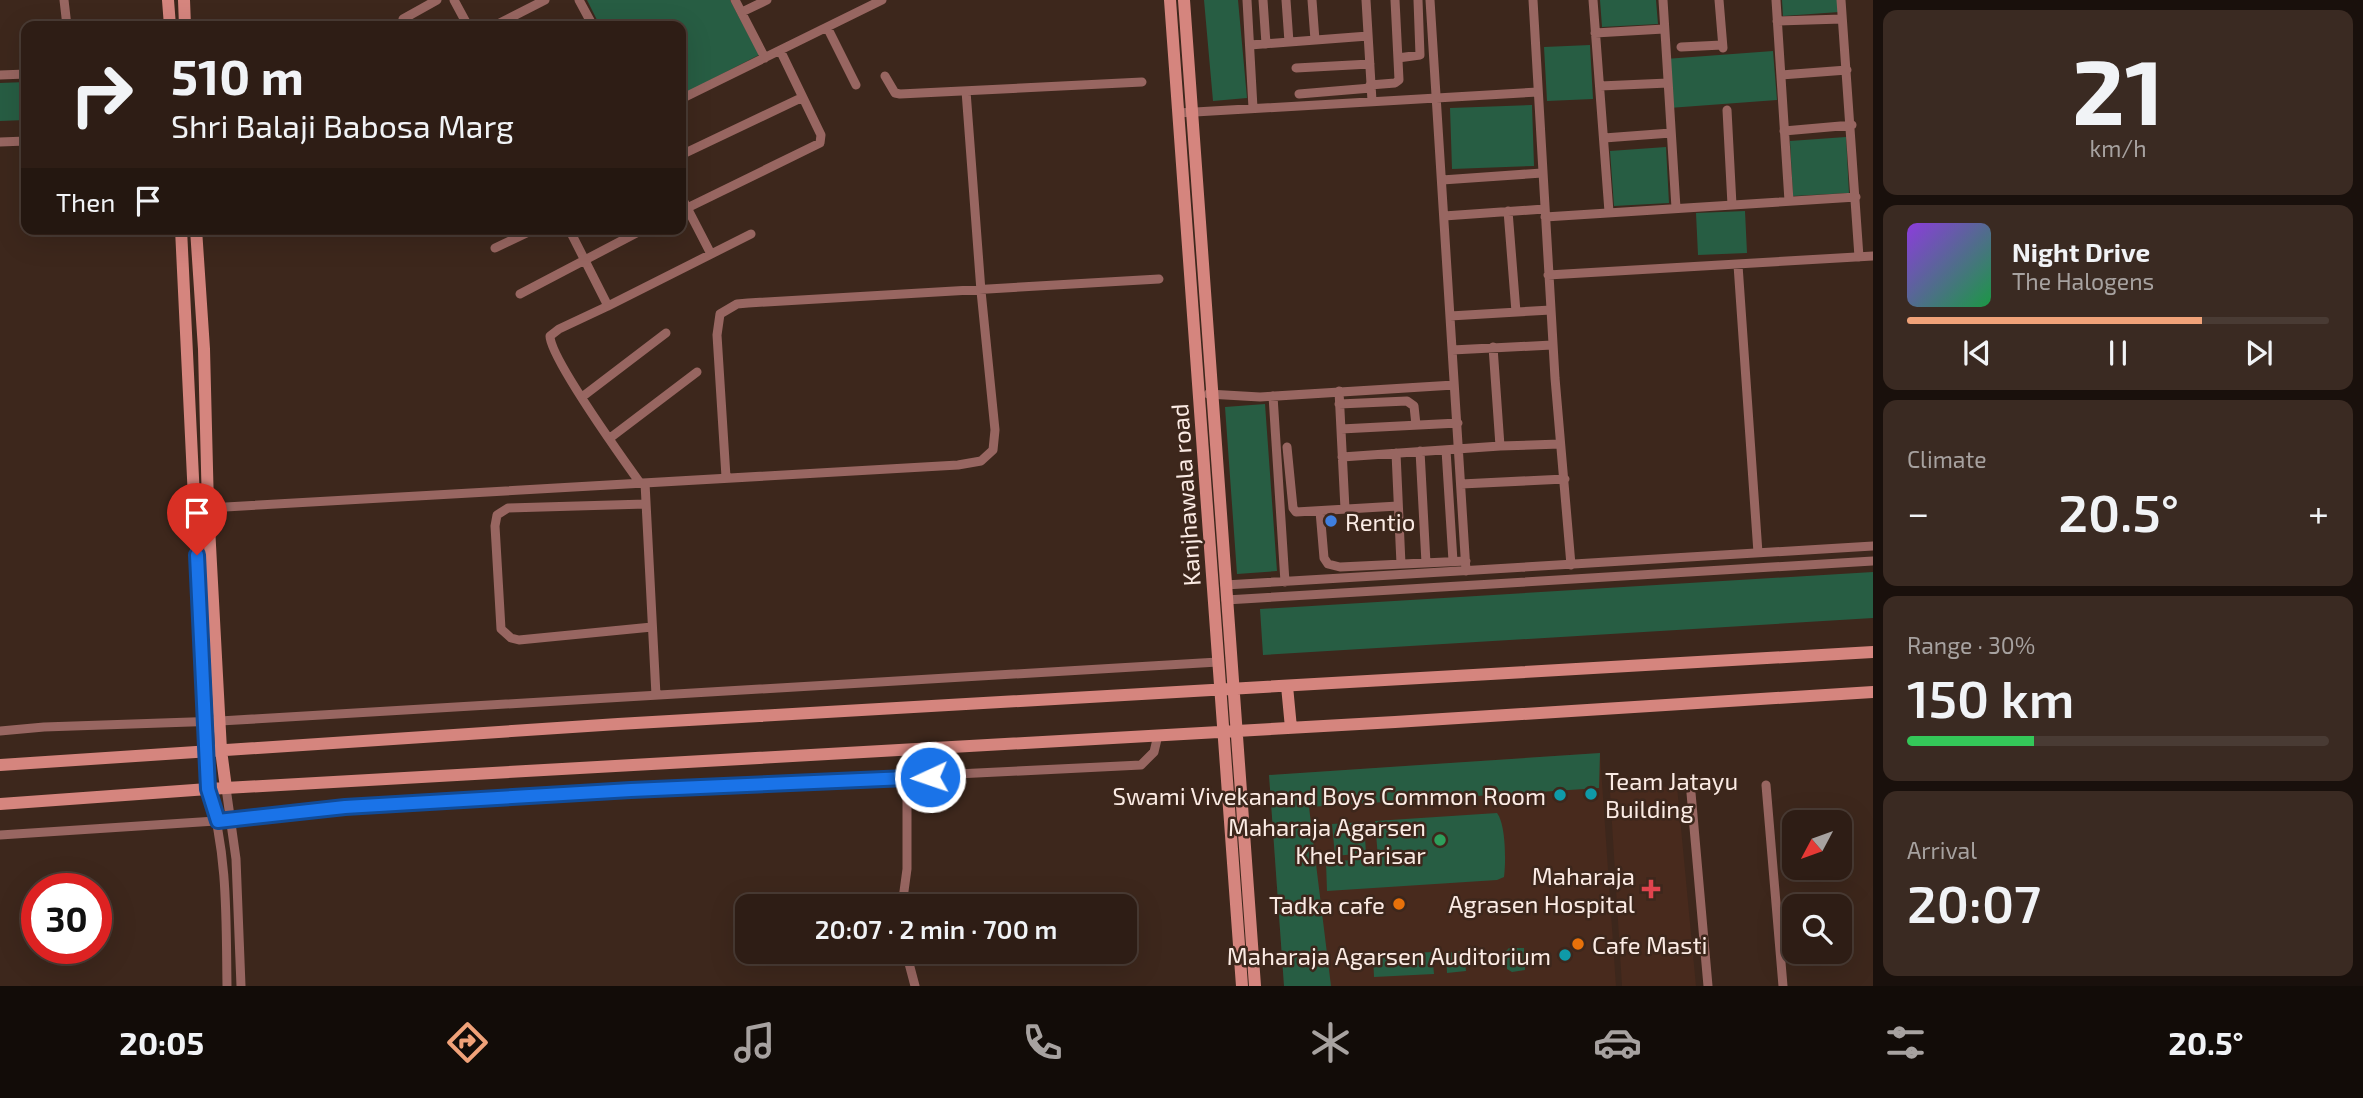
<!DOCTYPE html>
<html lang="en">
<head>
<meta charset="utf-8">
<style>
  :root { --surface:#2e1d15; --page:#3a2a22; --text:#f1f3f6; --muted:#a7a2a0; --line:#493b34; --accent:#f0a279 }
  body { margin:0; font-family:"Exo 2",sans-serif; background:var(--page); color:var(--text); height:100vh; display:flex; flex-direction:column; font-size:26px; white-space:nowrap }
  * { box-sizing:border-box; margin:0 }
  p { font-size:23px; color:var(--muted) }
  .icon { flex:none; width:38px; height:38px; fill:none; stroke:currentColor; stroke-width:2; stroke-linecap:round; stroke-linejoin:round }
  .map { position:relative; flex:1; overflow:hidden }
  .drawer { display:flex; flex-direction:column; gap:10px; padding:10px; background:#19100c; width:490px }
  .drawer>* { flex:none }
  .guide { position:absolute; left:21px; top:21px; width:665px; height:214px; border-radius:14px; box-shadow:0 7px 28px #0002,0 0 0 2px var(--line); background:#2e1d15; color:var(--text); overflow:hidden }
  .needle { width:46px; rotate:229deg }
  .buttons { position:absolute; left:1782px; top:810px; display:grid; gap:14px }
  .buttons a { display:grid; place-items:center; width:70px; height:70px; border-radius:14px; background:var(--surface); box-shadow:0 7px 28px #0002,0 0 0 2px var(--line); font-size:35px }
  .speed { position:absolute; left:21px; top:873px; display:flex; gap:14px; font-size:35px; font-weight:700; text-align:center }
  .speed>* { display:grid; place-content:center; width:91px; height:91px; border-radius:50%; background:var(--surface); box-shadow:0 7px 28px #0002,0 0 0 2px var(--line); line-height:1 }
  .speed .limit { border:10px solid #d22; background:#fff; color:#111 }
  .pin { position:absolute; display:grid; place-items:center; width:60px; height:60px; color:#fff; margin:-72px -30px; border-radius:50% 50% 50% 0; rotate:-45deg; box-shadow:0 0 7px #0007 }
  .pin .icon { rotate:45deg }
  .me { position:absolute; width:77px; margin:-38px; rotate:267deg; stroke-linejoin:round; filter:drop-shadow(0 0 5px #0008) }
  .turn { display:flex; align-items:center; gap:24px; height:147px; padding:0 35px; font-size:32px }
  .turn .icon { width:91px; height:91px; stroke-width:2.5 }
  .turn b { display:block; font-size:49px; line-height:60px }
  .then { display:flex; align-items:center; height:66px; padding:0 35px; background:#0003; gap:14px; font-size:26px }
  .big { font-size:52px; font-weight:600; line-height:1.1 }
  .drawer .widget { flex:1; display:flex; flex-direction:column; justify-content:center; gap:10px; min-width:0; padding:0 24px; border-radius:14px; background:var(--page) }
  .drawer .dial { align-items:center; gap:0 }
  .dial b { font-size:91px; line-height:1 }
  .song { display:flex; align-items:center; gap:21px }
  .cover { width:84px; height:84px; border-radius:10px; background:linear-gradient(135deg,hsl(270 70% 55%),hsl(140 70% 35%)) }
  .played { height:7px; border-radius:4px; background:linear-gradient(90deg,var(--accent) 70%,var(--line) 70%) }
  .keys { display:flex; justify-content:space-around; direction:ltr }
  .heat { display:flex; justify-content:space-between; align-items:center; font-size:38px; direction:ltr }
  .charge { height:10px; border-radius:5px; background:linear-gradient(90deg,#34c759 30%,var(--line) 0) }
  .trip { position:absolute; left:735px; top:894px; width:402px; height:70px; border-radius:14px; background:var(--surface); box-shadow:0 7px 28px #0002,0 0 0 2px var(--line); font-weight:600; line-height:70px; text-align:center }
  .dock { display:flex; height:112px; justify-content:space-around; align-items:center; background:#120c08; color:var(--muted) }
  .dock .icon { width:49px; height:49px }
  .dock .selected { color:var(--accent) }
  .dock b { font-size:32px; color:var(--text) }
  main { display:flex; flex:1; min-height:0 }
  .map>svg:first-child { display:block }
  .built { fill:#482a1d }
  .green { fill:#275d43 }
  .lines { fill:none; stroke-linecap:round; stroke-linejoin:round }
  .street { stroke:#986661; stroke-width:9 }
  .secondary { stroke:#d5857e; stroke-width:12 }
  .route-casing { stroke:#114b97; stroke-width:18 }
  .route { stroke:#1a73e8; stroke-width:12 }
  .shop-dot { fill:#3f7fe0; stroke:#3d271c; stroke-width:2.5 }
  .culture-dot { fill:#0f9aa8; stroke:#3d271c; stroke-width:2.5 }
  .leisure-dot { fill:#2e9e5b; stroke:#3d271c; stroke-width:2.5 }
  .health-dot { fill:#e0444e; stroke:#3d271c; stroke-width:2.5 }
  .food-dot { fill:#e8710a; stroke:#3d271c; stroke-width:2.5 }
  .labels { text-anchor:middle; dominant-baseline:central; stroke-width:5; stroke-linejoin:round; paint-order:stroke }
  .street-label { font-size:24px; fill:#fbebe4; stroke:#3d271c }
  .poi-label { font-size:24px; fill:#fbebe4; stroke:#3d271c; text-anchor:end }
</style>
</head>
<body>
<main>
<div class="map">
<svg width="1873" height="986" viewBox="0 0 1873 986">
  <rect width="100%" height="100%" fill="#3d271c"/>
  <path class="built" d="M1600 753 1616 986H1284L1269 775Z
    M1677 786 1696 986H1622L1610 791Z"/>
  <path class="green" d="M587 0H730L759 55 681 95V26H600Z
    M1204 0H1238L1247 98 1213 101Z
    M1600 0H1656L1658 24 1602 27Z
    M1782 0H1838L1839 12 1783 16Z
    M1590 45 1593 99 1547 101 1544 47Z
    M1773 51 1777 100 1669 108 1665 59Z
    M26 82V120L0 121V83Z
    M1532 105 1534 166 1452 169 1450 108Z
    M1846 137 1849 193 1793 196 1790 141Z
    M1666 147 1669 203 1614 206 1610 151Z
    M1745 211 1747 253 1698 255 1696 213Z
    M1265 404 1277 571 1237 574 1225 407Z
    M1873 572V618L1263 655 1260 609Z
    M1600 753 1599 788 1309 807 1331 986H1284L1269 775Z
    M1497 813C1506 825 1506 862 1504 877L1497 880 1327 891 1326 862 1378 858 1375 821Z
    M1364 822 1366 853 1335 856 1332 824Z
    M1509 948H1524L1525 970 1512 972 1507 969 1506 951Z
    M1464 951 1466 971 1447 973 1446 953Z
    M1432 952 1434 974 1374 977 1373 955Z"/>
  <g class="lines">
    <path class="street" d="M64 0 67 26
      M454 0 468 26
      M579 0 593 26
      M735 0 765 58
      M1247 0 1253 108
      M1263 0 1266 44
      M1286 0 1289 42
      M1312 0 1315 40
      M1366 0 1372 101
      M1430 0 1466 571
      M1533 0 1555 378 1571 565
      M1593 0 1609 212
      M1663 0 1676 208
      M1719 0 1723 48
      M1776 0 1789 201
      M1841 0 1859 257
      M742 12 767 0
      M403 19 437 0
      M1777 21 1842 19
      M494 26 545 0
      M827 27 856 85
      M1595 33 1664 29
      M1250 45 1368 36
      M1681 47 1722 45
      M1398 58 1420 55 1418 0
      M1296 68 1370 64
      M0 75 26 74
      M1781 75 1847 70
      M885 76 895 93 900 94 1142 82
      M1370 85 1395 83 1399 80 1395 0
      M1600 86 1668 83
      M1299 94 1371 88
      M681 99 882 0
      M1727 110 1732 205
      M1178 113 1538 92
      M1784 131 1852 125
      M1604 138 1671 133
      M0 142 26 141
      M681 155 801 98
      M1442 180 1542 173
      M681 196 711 254
      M681 211 820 143 821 135 780 50
      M1508 211 1516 312
      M1444 216 1544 209
      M1545 217 1856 197
      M569 229 608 306
      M495 248 535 229
      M1738 265 1758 553
      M1548 275 1873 256
      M520 294 644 229
      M1450 316 1551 310
      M1493 347 1500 446
      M1452 350 1552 345
      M1339 391 1345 509
      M1208 394 1260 397 1454 385
      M1273 396 1285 582
      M582 397 666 333
      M1339 404 1407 401 1414 406 1416 425
      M1341 429 1458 423
      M610 438 697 372
      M1287 447 1293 508 1296 512 1398 506
      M1446 450 1453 561
      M1420 451 1426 563
      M1396 453 1401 564
      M1342 457 1500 446 1560 444
      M726 477 717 335 720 314 737 304 748 303 1159 279
      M640 483C623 459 550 358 550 336L559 329 608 306 751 234
      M645 483 656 695
      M1461 484 1565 479
      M646 504 508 508 497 515 495 526 501 629 511 638 519 640 652 627
      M208 508 958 465 981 461 993 450 995 430 981 291 966 91
      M1320 511 1324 558 1328 564 1340 567 1466 561
      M1225 585 1873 546
      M1226 600 1873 561
      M0 731 44 727 220 721 1218 662
      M1766 785 1783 986
      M226 788 236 859 241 986
      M208 789C228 853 226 920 227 986
      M1691 793 1708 986
      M0 835 231 820 345 807 631 790 1141 765 1154 752 1158 735
      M902 906 907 869V778
      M906 952 915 986"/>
    <path class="secondary" d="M168 0 170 26
      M184 0 185 26
      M1170 0 1242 986
      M1184 0 1255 986
      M181 229 208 789
      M196 229 204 349 208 508 221 750 226 788
      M1287 686 1291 728
      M0 765 618 724 1873 652
      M0 804 208 789 1395 722 1873 692"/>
  </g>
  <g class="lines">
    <defs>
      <path id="route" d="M197 555 208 789 218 821 345 807 631 790 930 777"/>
    </defs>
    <use href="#route" class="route-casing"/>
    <use href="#route" class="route"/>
  </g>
  <circle class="shop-dot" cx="1331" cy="521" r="7"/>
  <g class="culture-dot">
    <circle cx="1591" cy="794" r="7"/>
    <circle cx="1560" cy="795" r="7"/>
    <circle cx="1565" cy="955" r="7"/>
  </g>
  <circle class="leisure-dot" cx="1440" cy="840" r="7"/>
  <path class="health-dot" d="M1647.5 878.5h7v7h7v7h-7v7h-7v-7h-7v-7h7z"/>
  <g class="food-dot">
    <circle cx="1399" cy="904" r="7"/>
    <circle cx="1578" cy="944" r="7"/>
  </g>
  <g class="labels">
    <g class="street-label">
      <text transform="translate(1185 495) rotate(-94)">Kanjhawala road</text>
    </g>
    <g class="poi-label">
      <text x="1345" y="521" text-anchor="start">Rentio</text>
      <text x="1605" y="780" text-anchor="start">Team Jatayu<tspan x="1605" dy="28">Building</tspan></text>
      <text x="1546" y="795">Swami Vivekanand Boys Common Room</text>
      <text x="1426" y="826">Maharaja Agarsen<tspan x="1426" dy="28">Khel Parisar</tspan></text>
      <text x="1635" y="875">Maharaja<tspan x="1635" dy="28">Agrasen Hospital</tspan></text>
      <text x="1385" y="904">Tadka cafe</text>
      <text x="1592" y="944" text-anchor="start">Cafe Masti</text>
      <text x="1551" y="955">Maharaja Agarsen Auditorium</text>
    </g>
  </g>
</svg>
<div class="buttons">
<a><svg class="needle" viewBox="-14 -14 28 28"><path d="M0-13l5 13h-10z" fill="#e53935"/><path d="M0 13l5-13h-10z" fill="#a7a2a0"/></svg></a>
<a><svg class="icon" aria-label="search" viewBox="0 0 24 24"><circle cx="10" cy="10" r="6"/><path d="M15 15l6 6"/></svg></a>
</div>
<div class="speed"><div class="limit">30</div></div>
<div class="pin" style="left:197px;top:555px;background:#d93025"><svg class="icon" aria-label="arrive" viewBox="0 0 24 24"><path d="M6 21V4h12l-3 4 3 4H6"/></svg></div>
<svg class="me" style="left:930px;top:777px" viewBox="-20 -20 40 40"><circle r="17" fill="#1a73e8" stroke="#fff" stroke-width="3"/><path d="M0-11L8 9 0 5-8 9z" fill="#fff"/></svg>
<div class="trip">20:07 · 2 min · 700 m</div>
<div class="guide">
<div class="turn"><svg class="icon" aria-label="right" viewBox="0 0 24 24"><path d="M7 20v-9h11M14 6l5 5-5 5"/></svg><div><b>510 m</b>Shri Balaji Babosa Marg</div></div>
<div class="then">Then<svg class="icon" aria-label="arrive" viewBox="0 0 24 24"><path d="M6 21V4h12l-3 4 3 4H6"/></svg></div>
</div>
</div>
<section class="drawer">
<div class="widget dial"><b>21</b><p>km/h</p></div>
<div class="widget">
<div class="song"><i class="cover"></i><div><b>Night Drive</b><p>The Halogens</p></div></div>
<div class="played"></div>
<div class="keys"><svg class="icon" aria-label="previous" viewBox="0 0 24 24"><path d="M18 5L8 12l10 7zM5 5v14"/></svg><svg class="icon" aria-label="pause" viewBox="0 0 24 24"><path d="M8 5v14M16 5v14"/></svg><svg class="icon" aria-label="next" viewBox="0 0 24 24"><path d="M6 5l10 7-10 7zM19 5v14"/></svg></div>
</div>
<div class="widget"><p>Climate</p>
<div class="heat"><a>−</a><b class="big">20.5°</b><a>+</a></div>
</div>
<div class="widget"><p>Range · 30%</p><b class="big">150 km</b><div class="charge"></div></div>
<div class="widget"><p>Arrival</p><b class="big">20:07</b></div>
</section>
</main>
<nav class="dock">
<b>20:05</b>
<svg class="icon selected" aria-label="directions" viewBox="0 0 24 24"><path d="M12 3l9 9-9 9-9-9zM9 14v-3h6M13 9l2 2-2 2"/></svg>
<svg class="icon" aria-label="music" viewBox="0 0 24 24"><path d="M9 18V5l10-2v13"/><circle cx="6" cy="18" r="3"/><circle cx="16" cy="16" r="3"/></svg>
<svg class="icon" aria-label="phone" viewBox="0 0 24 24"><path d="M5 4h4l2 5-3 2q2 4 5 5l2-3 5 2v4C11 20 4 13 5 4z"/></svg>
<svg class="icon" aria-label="climate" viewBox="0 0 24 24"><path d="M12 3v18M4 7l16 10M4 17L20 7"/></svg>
<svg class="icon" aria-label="car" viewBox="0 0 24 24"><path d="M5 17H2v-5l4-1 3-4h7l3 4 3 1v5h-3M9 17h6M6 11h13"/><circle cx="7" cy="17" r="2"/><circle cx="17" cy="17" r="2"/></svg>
<svg class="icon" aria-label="filters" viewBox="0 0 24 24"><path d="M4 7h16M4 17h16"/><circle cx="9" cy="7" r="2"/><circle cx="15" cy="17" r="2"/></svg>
<b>20.5°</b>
</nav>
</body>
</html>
